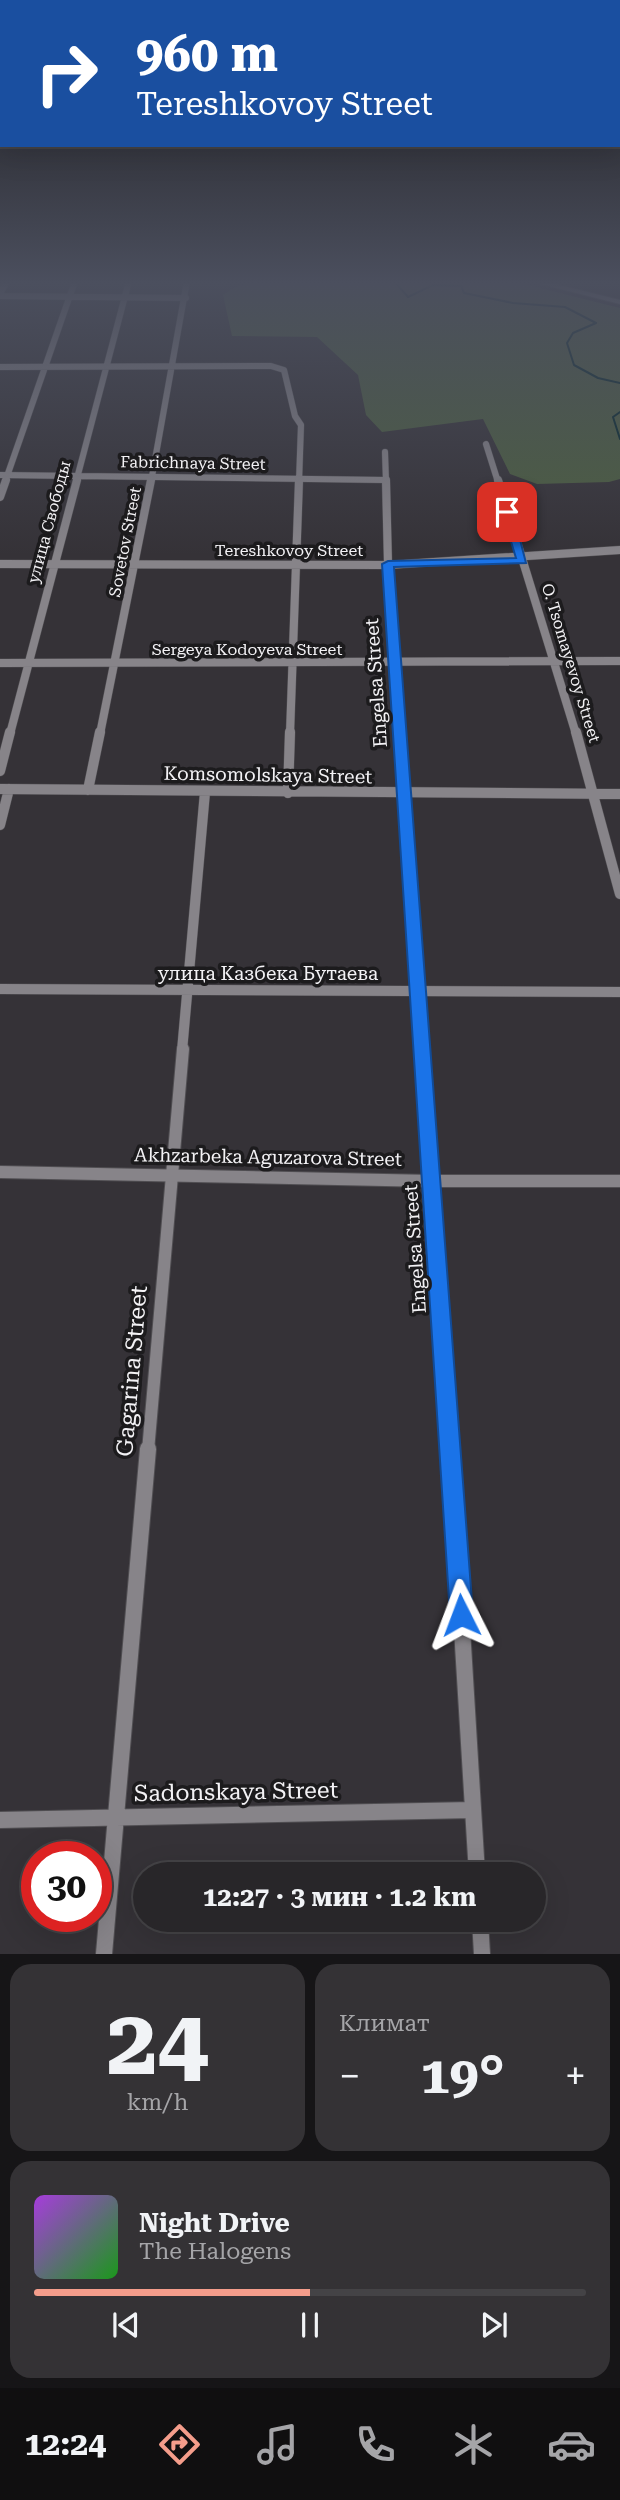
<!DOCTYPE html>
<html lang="ru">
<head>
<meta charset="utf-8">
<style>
  :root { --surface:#282629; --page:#343235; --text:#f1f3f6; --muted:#a5a5a8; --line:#444346; --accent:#f49d8b }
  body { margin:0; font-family:"Roboto Serif",serif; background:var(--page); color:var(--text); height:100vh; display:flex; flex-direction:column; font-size:26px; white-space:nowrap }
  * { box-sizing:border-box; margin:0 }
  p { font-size:23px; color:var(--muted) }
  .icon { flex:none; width:38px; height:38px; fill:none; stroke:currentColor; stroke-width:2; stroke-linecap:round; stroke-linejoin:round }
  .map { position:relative; height:1954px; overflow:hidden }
  .panel { display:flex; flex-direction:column; gap:10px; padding:10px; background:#161517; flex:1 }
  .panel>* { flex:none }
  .banner { position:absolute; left:0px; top:0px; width:621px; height:147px; box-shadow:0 7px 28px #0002,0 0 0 2px var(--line); background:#1a4fa0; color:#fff; overflow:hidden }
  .speed { position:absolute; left:21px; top:1841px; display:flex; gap:14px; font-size:35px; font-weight:700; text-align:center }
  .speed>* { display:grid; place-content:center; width:91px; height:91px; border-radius:50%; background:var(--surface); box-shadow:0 7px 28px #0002,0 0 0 2px var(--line); line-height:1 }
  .speed .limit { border:10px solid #d22; background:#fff; color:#111 }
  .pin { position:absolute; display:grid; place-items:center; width:60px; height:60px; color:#fff; margin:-30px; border-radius:14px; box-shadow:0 4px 10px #0006 }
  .me { position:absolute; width:77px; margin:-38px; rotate:357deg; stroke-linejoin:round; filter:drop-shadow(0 0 5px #0008) }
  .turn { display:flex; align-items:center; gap:24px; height:147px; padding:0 21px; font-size:32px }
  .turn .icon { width:91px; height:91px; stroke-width:2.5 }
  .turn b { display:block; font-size:49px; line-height:60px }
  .big { font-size:52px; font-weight:700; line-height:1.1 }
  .panel .card { flex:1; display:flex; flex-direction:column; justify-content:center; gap:10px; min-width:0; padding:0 24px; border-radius:21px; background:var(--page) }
  .panel .dial { align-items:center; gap:0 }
  .dial b { font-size:91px; line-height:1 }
  .song { display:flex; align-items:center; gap:21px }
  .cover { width:84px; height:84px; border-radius:10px; background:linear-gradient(135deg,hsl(280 70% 55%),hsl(120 70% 35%)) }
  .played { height:7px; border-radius:4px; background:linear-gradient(90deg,var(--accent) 50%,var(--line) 50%) }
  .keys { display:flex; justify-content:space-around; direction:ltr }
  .heat { display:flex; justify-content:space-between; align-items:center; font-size:38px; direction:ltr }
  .panel .tiles { flex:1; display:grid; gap:10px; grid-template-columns:1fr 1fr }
  .card:last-child { grid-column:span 2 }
  .trip { position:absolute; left:133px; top:1862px; width:413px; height:70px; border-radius:35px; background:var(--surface); box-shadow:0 7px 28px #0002,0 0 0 2px var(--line); font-weight:700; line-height:70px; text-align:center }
  .dock { display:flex; height:112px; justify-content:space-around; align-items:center; background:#100f10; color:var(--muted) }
  .dock .icon { width:49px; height:49px }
  .dock .on { color:var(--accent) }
  .dock b { font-size:32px; color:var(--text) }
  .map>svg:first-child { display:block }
  .green { fill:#4c5e40 }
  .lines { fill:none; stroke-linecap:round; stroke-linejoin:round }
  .stream { stroke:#00262b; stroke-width:2 }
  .minor-far4-casing { stroke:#504e52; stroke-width:7 }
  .minor-far3-casing { stroke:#504e52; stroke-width:9 }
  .minor-far2-casing { stroke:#504e52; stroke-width:11 }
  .minor-far1-casing { stroke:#504e52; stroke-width:14 }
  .minor-casing { stroke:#504e52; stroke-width:18 }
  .tertiary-casing { stroke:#504e52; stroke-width:2 }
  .minor-far4 { stroke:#878489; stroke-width:6 }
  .minor-far3 { stroke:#878489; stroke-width:8 }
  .minor-far2 { stroke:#878489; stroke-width:10 }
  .minor-far1 { stroke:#878489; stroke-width:12 }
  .minor { stroke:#878489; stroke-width:16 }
  .tertiary { fill:#878489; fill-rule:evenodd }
  .route { fill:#1a73e8; stroke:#114b97; stroke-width:2 }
  .labels { text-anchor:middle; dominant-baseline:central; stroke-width:7; stroke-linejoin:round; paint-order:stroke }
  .far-street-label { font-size:16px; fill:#f3f2f5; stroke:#1c1b1d }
  .street-label { font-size:19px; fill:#f3f2f5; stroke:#1c1b1d }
  .near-street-label { font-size:23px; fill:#f3f2f5; stroke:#1c1b1d }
</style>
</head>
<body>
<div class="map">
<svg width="620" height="1954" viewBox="0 0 620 1954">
  <rect width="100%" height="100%" fill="#353237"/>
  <path class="green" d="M263 281H512L620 308V479L609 482 537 484 510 474 483 419 382 432 366 415 358 375 317 337 232 336 223 295 235 287Z"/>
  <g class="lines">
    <path class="stream" d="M394 281 408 297 433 285 461 286 464 293 513 303 565 307 596 323 573 333 567 343 574 365 598 378 620 383
      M620 412 613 417 620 439"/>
    <defs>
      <path id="minor-far4" d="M0 294 7 281
        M0 296 186 298
        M0 367 271 366 284 370 295 416 301 425 299 482
        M486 444 498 482
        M385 452 386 482
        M0 475 385 480
        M5 482 75 281
        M76 482 129 281
        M151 482 187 281"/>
      <path id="minor-far3" d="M386 480 388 564 400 734
        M498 480 576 734
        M0 497 6 480
        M0 564 388 565 620 550
        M0 663 620 661
        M10 734 77 480
        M100 734 151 480
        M290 734 299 480"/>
      <path id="minor-far2" d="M400 732 423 1051
        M576 732 620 894
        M0 771 10 732
        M0 789 620 794
        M88 790 100 732
        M288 793 290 732
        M0 825 9 789
        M0 989 620 992
        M182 1051 205 792"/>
      <path id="minor-far1" d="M423 1049 451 1451
        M148 1451 183 1049"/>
      <path id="minor" d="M451 1449 477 1874
        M0 1820 472 1810
        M480 1920 482 1954
        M104 1954 148 1449"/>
      <path id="tertiary" d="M529 281H543L620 300V304Z
        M0 1166 432 1175H620V1187H432L0 1178Z"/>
    </defs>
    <use href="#minor-far4" class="minor-far4-casing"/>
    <use href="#minor-far3" class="minor-far3-casing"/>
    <use href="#minor-far2" class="minor-far2-casing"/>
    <use href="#minor-far1" class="minor-far1-casing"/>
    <use href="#minor" class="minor-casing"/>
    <use href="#tertiary" class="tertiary-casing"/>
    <use href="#minor-far4" class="minor-far4"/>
    <use href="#minor-far3" class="minor-far3"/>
    <use href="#minor-far2" class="minor-far2"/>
    <use href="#minor-far1" class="minor-far1"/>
    <use href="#minor" class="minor"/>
    <use href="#tertiary" class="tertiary"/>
  </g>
  <linearGradient id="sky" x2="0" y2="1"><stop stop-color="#1d1c1e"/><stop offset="0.51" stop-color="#4b4f5e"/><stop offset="1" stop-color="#4b4f5e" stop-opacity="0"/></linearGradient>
  <rect width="620" height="555" fill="url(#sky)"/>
  <path class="route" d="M507 509 513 512 526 563 394 567 473 1615 470 1623 461 1627 453 1623 450 1615 382 564 388 561 516 558 502 512Z"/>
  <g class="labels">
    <g class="far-street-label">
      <text transform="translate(193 463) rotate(1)">Fabrichnaya Street</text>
      <text transform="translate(49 522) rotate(-75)">улица Свободы</text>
      <text transform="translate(125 542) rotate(-79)">Sovetov Street</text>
      <text x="289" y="550">Tereshkovoy Street</text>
      <text x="247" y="649">Sergeya Kodoyeva Street</text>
      <text transform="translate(571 663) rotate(73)">O. Tsomayevoy Street</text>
    </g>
    <g class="street-label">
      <text transform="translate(376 683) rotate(-94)">Engelsa Street</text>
      <text transform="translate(268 775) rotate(1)">Komsomolskaya Street</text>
      <text x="268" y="973">улица Казбека Бутаева</text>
      <text transform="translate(268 1157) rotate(1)">Akhzarbeka Aguzarova Street</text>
      <text transform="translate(415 1249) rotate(-94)">Engelsa Street</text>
    </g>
    <g class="near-street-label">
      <text transform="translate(132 1371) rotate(-85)">Gagarina Street</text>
      <text transform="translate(236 1792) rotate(-1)">Sadonskaya Street</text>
    </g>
  </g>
</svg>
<div class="speed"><div class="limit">30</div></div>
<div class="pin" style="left:507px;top:512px;background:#d93025"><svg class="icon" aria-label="arrive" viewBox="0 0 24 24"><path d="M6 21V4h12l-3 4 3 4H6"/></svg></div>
<svg class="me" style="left:461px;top:1615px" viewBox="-20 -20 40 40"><path d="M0-17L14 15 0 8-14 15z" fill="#1a73e8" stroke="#fff" stroke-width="4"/></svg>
<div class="trip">12:27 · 3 мин · 1.2 km</div>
<div class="banner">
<div class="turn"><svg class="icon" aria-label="right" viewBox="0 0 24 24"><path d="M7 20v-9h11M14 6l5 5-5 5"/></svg><div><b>960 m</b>Tereshkovoy Street</div></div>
</div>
</div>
<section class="panel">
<div class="tiles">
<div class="card dial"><b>24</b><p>km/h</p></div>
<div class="card"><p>Климат</p>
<div class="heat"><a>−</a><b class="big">19°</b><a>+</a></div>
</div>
<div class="card">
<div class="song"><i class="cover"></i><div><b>Night Drive</b><p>The Halogens</p></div></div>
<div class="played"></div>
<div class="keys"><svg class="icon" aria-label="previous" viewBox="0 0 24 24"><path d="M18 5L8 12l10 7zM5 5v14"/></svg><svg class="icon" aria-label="pause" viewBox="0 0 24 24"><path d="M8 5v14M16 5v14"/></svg><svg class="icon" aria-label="next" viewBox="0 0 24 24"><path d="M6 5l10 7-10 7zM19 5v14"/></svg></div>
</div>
</div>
</section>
<nav class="dock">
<b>12:24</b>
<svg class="icon on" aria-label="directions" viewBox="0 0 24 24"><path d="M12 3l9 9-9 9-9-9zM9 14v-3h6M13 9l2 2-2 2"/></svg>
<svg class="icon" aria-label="music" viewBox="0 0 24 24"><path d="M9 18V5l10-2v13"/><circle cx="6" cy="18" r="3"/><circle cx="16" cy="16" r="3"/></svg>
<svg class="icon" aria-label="phone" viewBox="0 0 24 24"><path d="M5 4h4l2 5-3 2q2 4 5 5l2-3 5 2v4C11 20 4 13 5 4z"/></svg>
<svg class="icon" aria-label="climate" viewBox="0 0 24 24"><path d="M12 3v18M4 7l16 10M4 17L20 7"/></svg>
<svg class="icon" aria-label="car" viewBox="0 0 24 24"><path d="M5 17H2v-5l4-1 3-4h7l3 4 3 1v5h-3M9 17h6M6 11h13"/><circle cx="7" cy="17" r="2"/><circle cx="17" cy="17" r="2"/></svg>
</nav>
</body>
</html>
